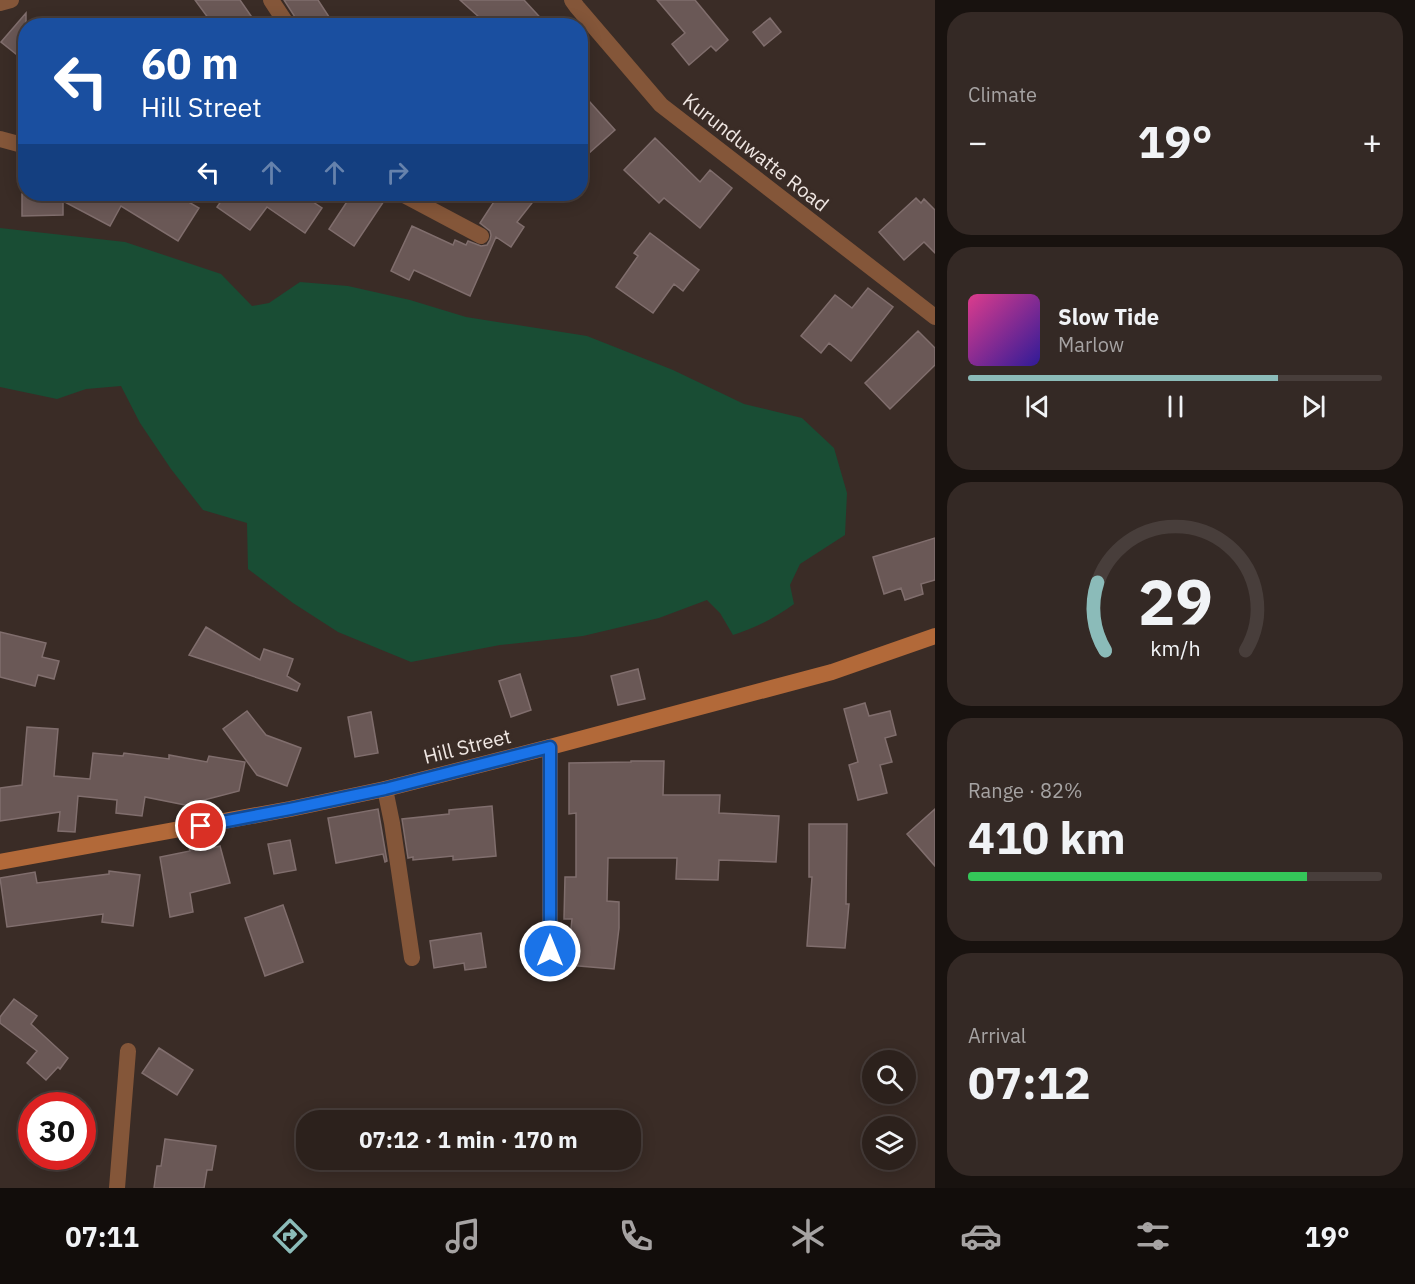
<!DOCTYPE html>
<html lang="en">
<head>
<meta charset="utf-8">
<style>
  :root { --surface:#2c211c; --page:#342925; --text:#f1f3f6; --muted:#a6a3a3; --line:#483e3b; --accent:#8bbbb9 }
  body { margin:0; font-family:"IBM Plex Sans",sans-serif; background:var(--page); color:var(--text); height:100vh; display:flex; flex-direction:column; font-size:22px; white-space:nowrap }
  * { box-sizing:border-box; margin:0 }
  p { font-size:20px; color:var(--muted) }
  .icon { flex:none; width:33px; height:33px; fill:none; stroke:currentColor; stroke-width:2; stroke-linecap:round; stroke-linejoin:round }
  .map { position:relative; flex:1; overflow:hidden }
  .side { display:flex; flex-direction:column; gap:12px; padding:12px; background:#18120f; width:480px }
  .side>* { flex:none }
  .guide { position:absolute; left:18px; top:18px; width:570px; height:183px; border-radius:24px; box-shadow:0 3px 15px #0003,0 0 0 2px var(--line); background:#1a4fa0; color:#fff; overflow:hidden }
  .tools { position:absolute; left:862px; top:1050px; display:grid; gap:12px }
  .tools a { display:grid; place-items:center; width:54px; height:54px; border-radius:50%; background:var(--surface); box-shadow:0 3px 15px #0003,0 0 0 2px var(--line); font-size:30px }
  .speed { position:absolute; left:18px; top:1092px; display:flex; gap:12px; font-size:30px; font-weight:700; text-align:center }
  .speed>* { display:grid; place-content:center; width:78px; height:78px; border-radius:50%; background:var(--surface); box-shadow:0 3px 15px #0003,0 0 0 2px var(--line); line-height:1 }
  .speed .limit { border:9px solid #d22; background:#fff; color:#111 }
  .pin { position:absolute; display:grid; place-items:center; width:51px; height:51px; color:#fff; margin:-26px; border:3px solid #fff; border-radius:50%; box-shadow:0 2px 6px #0007 }
  .me { position:absolute; width:66px; margin:-33px; rotate:0deg; stroke-linejoin:round; filter:drop-shadow(0 0 4px #0008) }
  .turn { display:flex; align-items:center; gap:21px; height:126px; padding:0 24px; font-size:27px }
  .turn .icon { width:78px; height:78px; stroke-width:2.5 }
  .turn b { display:block; font-size:42px; line-height:51px }
  .lanes { display:flex; align-items:center; height:57px; padding:0 24px; background:#0003; justify-content:center; gap:30px; direction:ltr }
  .lanes .off { opacity:.35 }
  .big { font-size:45px; font-weight:800; line-height:1.1 }
  .side .card { flex:1; display:flex; flex-direction:column; justify-content:center; gap:9px; min-width:0; padding:0 21px; border-radius:24px; background:var(--page) }
  .side .dial { align-items:center; gap:0 }
  .dial svg { height:156px; overflow:visible; fill:none; stroke:var(--line); stroke-width:7; stroke-linecap:round; text-anchor:middle }
  .dial text { fill:var(--text); stroke:none }
  .song { display:flex; align-items:center; gap:18px }
  .cover { width:72px; height:72px; border-radius:9px; background:linear-gradient(135deg,hsl(330 70% 55%),hsl(250 70% 35%)) }
  .played { height:6px; border-radius:3px; background:linear-gradient(90deg,var(--accent) 75%,var(--line) 75%) }
  .keys { display:flex; justify-content:space-around; direction:ltr }
  .heat { display:flex; justify-content:space-between; align-items:center; font-size:33px; direction:ltr }
  .charge { height:9px; border-radius:4px; background:linear-gradient(90deg,#34c759 82%,var(--line) 0) }
  .trip { position:absolute; left:296px; top:1110px; width:345px; height:60px; border-radius:24px; background:var(--surface); box-shadow:0 3px 15px #0003,0 0 0 2px var(--line); font-weight:800; line-height:60px; text-align:center }
  .menu { display:flex; height:96px; justify-content:space-around; align-items:center; background:#120d0b; color:var(--muted) }
  .menu .icon { width:42px; height:42px }
  .menu .on { color:var(--accent) }
  .menu b { font-size:27px; color:var(--text) }
  main { display:flex; flex:1; min-height:0 }
  .map>svg:first-child { display:block }
  .green { fill:#194d34 }
  .building { fill:#6a5856; stroke:#806e6d; stroke-width:1.5 }
  .lines { fill:none; stroke-linecap:round; stroke-linejoin:round }
  .minor { stroke:#845639; stroke-width:16 }
  .secondary { stroke:#b26939; stroke-width:16 }
  .route-casing { stroke:#114b97; stroke-width:15 }
  .route { stroke:#1a73e8; stroke-width:10 }
  .labels { text-anchor:middle; dominant-baseline:central; stroke-width:6; stroke-linejoin:round; paint-order:stroke }
  .street-label { font-size:20px; fill:#f0e7e3; stroke:#3a2c26 }
</style>
</head>
<body>
<main>
<div class="map">
<svg width="935" height="1188" viewBox="0 0 935 1188">
  <rect width="100%" height="100%" fill="#3a2c26"/>
  <path class="green" d="M0 228 125 242 221 274 252 306 269 303 300 282 348 286 410 300 466 317 587 336 673 370 744 404 802 418 834 448 847 493 845 535 800 564 790 585 794 604C775 618 755 628 733 635L720 613 707 600 659 618 583 636 500 645 411 662 338 632 293 603 248 569 247 523 203 510 171 469 140 423 121 386 86 389 57 399 0 387Z"/>
  <path class="building" d="M195 0H240L258 26H214Z
    M284 0H318L335 26H298L297 20Z
    M460 0H524L548 26H473L480 18Z
    M657 0H695L728 40 716 51 711 46 689 65 672 44 685 33Z
    M26 13V62L1 42Z
    M770 18 781 32 764 46 753 32Z
    M580 91 615 130 580 161Z
    M655 138 700 182 710 170 732 188 700 228 664 198 659 203 624 170Z
    M22 194H175L199 208 178 241 121 206 110 226 63 201V215L22 216Z
    M226 194H301L322 208 305 233 267 207 250 230 217 207Z
    M352 194H372L384 201 354 246 329 229Z
    M499 194H539L517 222 524 227 511 247 496 237 470 296 414 270 409 280 391 271 412 226 453 245 455 240 466 245 468 241 481 246 487 245 490 240 491 235 490 231 480 223Z
    M916 198 921 203 924 199 935 210V253L924 242 904 260 879 232Z
    M650 233 699 270 683 291 674 284 653 313 616 287 638 256 634 253Z
    M868 288 893 307 851 361 829 343 821 353 801 336 835 295 852 308Z
    M918 331 935 348V365L890 409 865 383Z
    M935 538V580L921 584 923 594 905 600 901 588 884 594 873 557Z
    M206 627 260 660 264 649 293 659 287 676 300 684 297 691 189 655Z
    M0 632 46 643 42 657 59 661 54 679 38 675 35 686 0 677Z
    M638 669 645 699 618 705 611 676Z
    M520 674 531 710 511 717 499 681Z
    M865 703 869 716 890 711 896 735 885 738 892 762 880 765 887 793 858 800 849 765 858 762 844 709Z
    M247 711 266 735 301 748 287 786 257 775 223 729Z
    M371 712 378 753 355 757 348 717Z
    M27 727 58 729 54 776 90 779 93 753 123 756 124 753 169 759V755L207 762 209 756 245 762 239 791 185 805 145 797 142 816 116 813 117 800 78 796 75 832 58 831 60 812 0 821V788L22 785Z
    M631 761H664L663 795H720L719 813 779 816 776 862 719 860 718 880 676 879 677 858H608L607 901 619 902V928L614 969 567 965 572 919H564L565 877H576V813L569 814V763L631 762Z
    M492 806 496 856 453 860V856L413 860V857L408 858 402 819 449 814V810Z
    M378 809 387 861 385 862 383 854 336 863 328 818Z
    M935 809V866L907 834Z
    M809 824H847L846 904H849L845 948 807 946 812 877H809Z
    M207 839 209 849 220 846 230 883 190 893 193 912 170 917 160 857 190 851 188 844Z
    M290 840 296 870 274 874 268 844Z
    M109 871 140 875 133 926 102 922 103 914 7 927 0 878 35 872 37 883 109 874Z
    M283 905 303 962 265 976 245 918Z
    M481 933 486 967 465 970 464 963 434 968 430 941Z
    M14 999 37 1016 31 1024 68 1058 60 1069 58 1067 46 1080 27 1063 37 1051 0 1023V1017Z
    M159 1048 193 1070 177 1095 142 1073Z
    M165 1139 216 1146 212 1170H207L204 1188H154L157 1166H161Z"/>
  <g class="lines">
    <path class="minor" d="M271 0 288 26
      M572 0 577 7 661 105 935 317
      M0 3 11 0
      M0 139 26 146
      M402 194 481 236
      M385 789 392 823 412 958
      M550 951V747
      M117 1188 128 1051"/>
    <path class="secondary" d="M0 862 290 809 385 789 550 747 832 672 935 636"/>
  </g>
  <g class="lines">
    <defs>
      <path id="route" d="M201 826 290 809 385 789 550 747V951"/>
    </defs>
    <use href="#route" class="route-casing"/>
    <use href="#route" class="route"/>
  </g>
  <g class="labels">
    <g class="street-label">
      <text transform="translate(756 152) rotate(38)">Kurunduwatte Road</text>
      <text transform="translate(467 746) rotate(-14)">Hill Street</text>
    </g>
  </g>
</svg>
<div class="tools">
<a><svg class="icon" aria-label="search" viewBox="0 0 24 24"><circle cx="10" cy="10" r="6"/><path d="M15 15l6 6"/></svg></a>
<a><svg class="icon" aria-label="layers" viewBox="0 0 24 24"><path d="M12 4l9 5-9 5-9-5zM3 14l9 5 9-5"/></svg></a>
</div>
<div class="speed"><div class="limit">30</div></div>
<div class="pin" style="left:201px;top:826px;background:#d93025"><svg class="icon" aria-label="arrive" viewBox="0 0 24 24"><path d="M6 21V4h12l-3 4 3 4H6"/></svg></div>
<svg class="me" style="left:550px;top:951px" viewBox="-20 -20 40 40"><circle r="17" fill="#1a73e8" stroke="#fff" stroke-width="3"/><path d="M0-11L8 9 0 5-8 9z" fill="#fff"/></svg>
<div class="trip">07:12 · 1 min · 170 m</div>
<div class="guide">
<div class="turn"><svg class="icon" aria-label="left" viewBox="0 0 24 24"><path d="M17 20v-9H6M10 6l-5 5 5 5"/></svg><div><b>60 m</b>Hill Street</div></div>
<div class="lanes"><svg class="icon" aria-label="left" viewBox="0 0 24 24"><path d="M17 20v-9H6M10 6l-5 5 5 5"/></svg><svg class="icon off" aria-label="ahead" viewBox="0 0 24 24"><path d="M12 20V5M6 11l6-6 6 6"/></svg><svg class="icon off" aria-label="ahead" viewBox="0 0 24 24"><path d="M12 20V5M6 11l6-6 6 6"/></svg><svg class="icon off" aria-label="right" viewBox="0 0 24 24"><path d="M7 20v-9h11M14 6l5 5-5 5"/></svg></div>
</div>
</div>
<section class="side">
<div class="card"><p>Climate</p>
<div class="heat"><a>−</a><b class="big">19°</b><a>+</a></div>
</div>
<div class="card">
<div class="song"><i class="cover"></i><div><b>Slow Tide</b><p>Marlow</p></div></div>
<div class="played"></div>
<div class="keys"><svg class="icon" aria-label="previous" viewBox="0 0 24 24"><path d="M18 5L8 12l10 7zM5 5v14"/></svg><svg class="icon" aria-label="pause" viewBox="0 0 24 24"><path d="M8 5v14M16 5v14"/></svg><svg class="icon" aria-label="next" viewBox="0 0 24 24"><path d="M6 5l10 7-10 7zM19 5v14"/></svg></div>
</div>
<div class="card dial"><svg viewBox="0 0 100 80">
<path d="M14 69A42 42 0 1 1 86 69"/>
<path d="M14 69A42 42 0 0 1 10 34" stroke="#8bbbb9"/>
<text x="50" y="56" font-size="32" font-weight="700">29</text>
<text x="50" y="72" font-size="11">km/h</text>
</svg></div>
<div class="card"><p>Range · 82%</p><b class="big">410 km</b><div class="charge"></div></div>
<div class="card"><p>Arrival</p><b class="big">07:12</b></div>
</section>
</main>
<nav class="menu">
<b>07:11</b>
<svg class="icon on" aria-label="directions" viewBox="0 0 24 24"><path d="M12 3l9 9-9 9-9-9zM9 14v-3h6M13 9l2 2-2 2"/></svg>
<svg class="icon" aria-label="music" viewBox="0 0 24 24"><path d="M9 18V5l10-2v13"/><circle cx="6" cy="18" r="3"/><circle cx="16" cy="16" r="3"/></svg>
<svg class="icon" aria-label="phone" viewBox="0 0 24 24"><path d="M5 4h4l2 5-3 2q2 4 5 5l2-3 5 2v4C11 20 4 13 5 4z"/></svg>
<svg class="icon" aria-label="climate" viewBox="0 0 24 24"><path d="M12 3v18M4 7l16 10M4 17L20 7"/></svg>
<svg class="icon" aria-label="car" viewBox="0 0 24 24"><path d="M5 17H2v-5l4-1 3-4h7l3 4 3 1v5h-3M9 17h6M6 11h13"/><circle cx="7" cy="17" r="2"/><circle cx="17" cy="17" r="2"/></svg>
<svg class="icon" aria-label="filters" viewBox="0 0 24 24"><path d="M4 7h16M4 17h16"/><circle cx="9" cy="7" r="2"/><circle cx="15" cy="17" r="2"/></svg>
<b>19°</b>
</nav>
</body>
</html>
